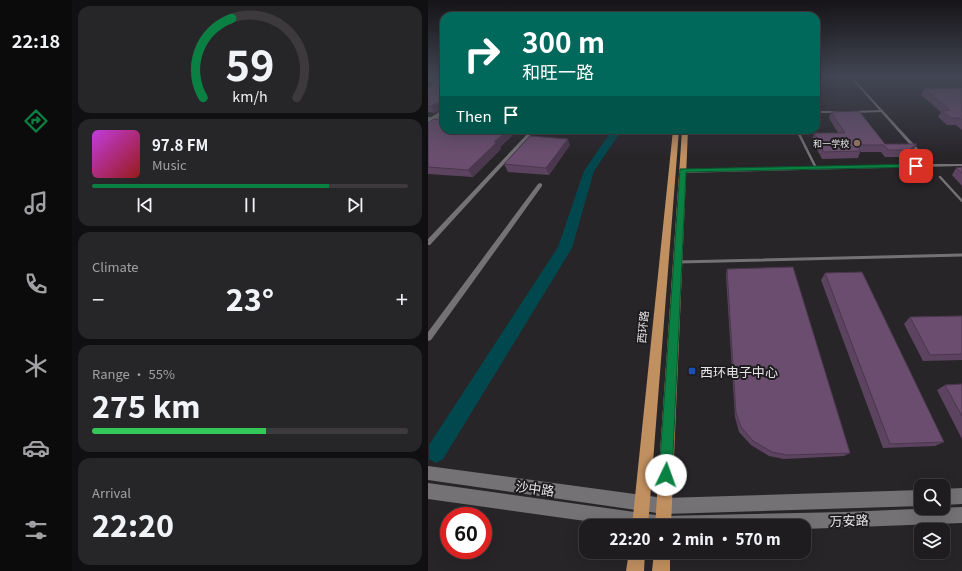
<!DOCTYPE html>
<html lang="en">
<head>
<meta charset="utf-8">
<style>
  :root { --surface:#1e1c1f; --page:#262528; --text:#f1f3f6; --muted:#a1a1a4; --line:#3c3a3d; --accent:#0b8043 }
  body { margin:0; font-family:Georgia,"Noto Sans SC",serif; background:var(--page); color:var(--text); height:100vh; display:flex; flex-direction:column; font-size:15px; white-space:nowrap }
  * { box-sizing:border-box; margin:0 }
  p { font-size:13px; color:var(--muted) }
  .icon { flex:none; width:22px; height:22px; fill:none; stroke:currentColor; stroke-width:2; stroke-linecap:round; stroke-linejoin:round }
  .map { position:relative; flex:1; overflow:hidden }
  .panel { display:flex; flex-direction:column; gap:6px; padding:6px; background:#100f11; width:356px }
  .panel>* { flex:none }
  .banner { position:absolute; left:12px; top:12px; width:380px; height:122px; border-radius:12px; box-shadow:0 4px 16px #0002,0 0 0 1px var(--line); background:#00695c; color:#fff; overflow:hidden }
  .buttons { position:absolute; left:486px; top:479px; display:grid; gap:8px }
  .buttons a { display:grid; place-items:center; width:36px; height:36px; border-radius:8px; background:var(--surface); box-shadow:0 4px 16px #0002,0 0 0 1px var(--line); font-size:20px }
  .speed { position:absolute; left:12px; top:507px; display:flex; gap:8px; font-size:20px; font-weight:700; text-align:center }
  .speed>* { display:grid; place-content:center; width:52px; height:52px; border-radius:50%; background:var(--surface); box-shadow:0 4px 16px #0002,0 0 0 1px var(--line); line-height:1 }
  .speed .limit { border:6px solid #d22; background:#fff; color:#111 }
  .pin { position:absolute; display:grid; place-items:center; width:34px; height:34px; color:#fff; margin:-17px; border-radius:8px; box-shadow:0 2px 6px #0006 }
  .me { position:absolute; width:44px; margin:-22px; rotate:3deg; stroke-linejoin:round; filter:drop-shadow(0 0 3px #0008) }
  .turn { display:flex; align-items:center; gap:14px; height:84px; padding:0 16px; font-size:18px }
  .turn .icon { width:52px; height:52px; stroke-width:2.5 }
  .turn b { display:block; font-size:28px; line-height:34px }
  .then { display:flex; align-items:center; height:38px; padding:0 16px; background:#0003; gap:8px; font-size:15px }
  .big { font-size:30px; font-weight:800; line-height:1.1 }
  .panel .widget { flex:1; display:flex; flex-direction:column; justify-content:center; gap:6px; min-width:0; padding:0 14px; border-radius:12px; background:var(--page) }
  .panel .dial { align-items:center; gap:0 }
  .dial svg { height:104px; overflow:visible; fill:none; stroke:var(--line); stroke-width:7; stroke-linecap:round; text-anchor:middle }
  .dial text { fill:var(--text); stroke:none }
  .song { display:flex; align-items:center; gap:12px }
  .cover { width:48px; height:48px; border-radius:6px; background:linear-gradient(135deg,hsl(290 70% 55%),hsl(0 70% 35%)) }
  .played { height:4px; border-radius:2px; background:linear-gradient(90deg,var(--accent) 75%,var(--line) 75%) }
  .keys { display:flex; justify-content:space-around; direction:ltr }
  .heat { display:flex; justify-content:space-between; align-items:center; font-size:22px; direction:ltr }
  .charge { height:6px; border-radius:3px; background:linear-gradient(90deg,#34c759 55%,var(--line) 0) }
  .trip { position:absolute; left:151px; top:519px; width:232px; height:40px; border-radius:12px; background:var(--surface); box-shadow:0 4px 16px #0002,0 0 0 1px var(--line); font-weight:800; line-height:40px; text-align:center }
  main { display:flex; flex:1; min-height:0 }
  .menu { display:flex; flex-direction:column; width:72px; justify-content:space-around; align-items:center; background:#0c0b0c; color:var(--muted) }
  .menu .icon { width:28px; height:28px }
  .menu .current { color:var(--accent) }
  .menu b { font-size:18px; color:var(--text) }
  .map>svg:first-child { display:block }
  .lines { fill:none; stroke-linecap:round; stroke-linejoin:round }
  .river { fill:#00484e; fill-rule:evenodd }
  .lane-far2 { stroke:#757276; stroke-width:2 }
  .lane-far1 { stroke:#757276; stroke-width:2.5 }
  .lane { stroke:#757276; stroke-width:3 }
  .street { fill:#757276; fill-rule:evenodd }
  .secondary { fill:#757276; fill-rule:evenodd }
  .primary { fill:#c19060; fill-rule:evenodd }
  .wall { fill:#5c435f }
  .shaded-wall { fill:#4b374e }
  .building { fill:#6b4e6f; stroke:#4b374e }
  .route { fill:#0b8043; stroke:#07532c }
  .education-dot { fill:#8d6e63; stroke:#1e1c1f; stroke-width:1.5 }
  .transit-dot { fill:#1a4fb4; stroke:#1e1c1f; stroke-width:1.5 }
  .labels { text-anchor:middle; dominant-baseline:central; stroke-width:4; stroke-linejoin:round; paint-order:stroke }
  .far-poi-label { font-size:9px; fill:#e8e6e9; stroke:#1e1c1f; text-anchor:end }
  .street-label { font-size:11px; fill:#e8e6e9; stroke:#1e1c1f }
  .near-poi-label { font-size:13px; fill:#e8e6e9; stroke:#1e1c1f; text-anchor:start }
  .near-street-label { font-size:13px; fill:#e8e6e9; stroke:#1e1c1f }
</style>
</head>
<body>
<main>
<nav class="menu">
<b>22:18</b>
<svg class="icon current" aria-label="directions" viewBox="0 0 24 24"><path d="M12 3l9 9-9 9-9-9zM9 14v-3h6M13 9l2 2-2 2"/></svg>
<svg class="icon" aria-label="music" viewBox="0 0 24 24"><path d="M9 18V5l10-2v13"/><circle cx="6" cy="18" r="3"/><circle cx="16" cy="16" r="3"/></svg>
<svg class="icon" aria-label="phone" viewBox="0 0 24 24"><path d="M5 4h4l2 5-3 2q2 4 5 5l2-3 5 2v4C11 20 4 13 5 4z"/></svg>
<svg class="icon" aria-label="climate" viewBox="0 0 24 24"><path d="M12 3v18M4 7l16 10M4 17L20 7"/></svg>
<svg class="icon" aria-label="car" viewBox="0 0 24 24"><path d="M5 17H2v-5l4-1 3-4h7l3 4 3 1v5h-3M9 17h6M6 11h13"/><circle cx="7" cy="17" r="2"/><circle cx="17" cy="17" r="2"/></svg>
<svg class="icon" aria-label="filters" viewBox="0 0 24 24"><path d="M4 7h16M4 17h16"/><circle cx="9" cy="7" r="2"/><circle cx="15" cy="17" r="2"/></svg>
</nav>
<section class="panel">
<div class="widget dial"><svg viewBox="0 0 100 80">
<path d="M14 69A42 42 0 1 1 86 69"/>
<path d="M14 69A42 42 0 0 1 36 8" stroke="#0b8043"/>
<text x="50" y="56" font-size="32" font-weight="700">59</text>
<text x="50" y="72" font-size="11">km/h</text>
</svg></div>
<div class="widget">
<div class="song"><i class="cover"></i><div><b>97.8 FM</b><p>Music</p></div></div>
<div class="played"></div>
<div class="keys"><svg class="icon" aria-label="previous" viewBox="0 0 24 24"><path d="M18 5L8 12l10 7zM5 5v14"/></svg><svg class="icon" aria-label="pause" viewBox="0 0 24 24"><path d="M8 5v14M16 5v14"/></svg><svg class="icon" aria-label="next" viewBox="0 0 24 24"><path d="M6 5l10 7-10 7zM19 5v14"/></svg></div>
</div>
<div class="widget"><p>Climate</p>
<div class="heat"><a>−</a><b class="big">23°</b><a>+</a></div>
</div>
<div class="widget"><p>Range · 55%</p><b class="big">275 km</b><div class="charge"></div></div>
<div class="widget"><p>Arrival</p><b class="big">22:20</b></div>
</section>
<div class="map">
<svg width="534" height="571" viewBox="0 0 534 571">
  <rect width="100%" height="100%" fill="#282529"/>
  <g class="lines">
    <path class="river" d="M184 130H194L166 171 144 248 15 459 8 463 1 459V445L130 247 156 171Z"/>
    <path class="lane-far2" d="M388 112H407
      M427 112 454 111
      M369 130 370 133"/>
    <path class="lane-far1" d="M370 132 388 168
      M512 177 534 201"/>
    <path class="lane" d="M250 262 534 255"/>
    <path class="street" d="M422 77H424L504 164H534V166L255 173 252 171 255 169 499 164Z
      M0 117 16 118V120L0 119Z
      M103 130H107L2 245H0V239Z
      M112 183 114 184V186L3 340 0 341V332L110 184Z"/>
    <path class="secondary" d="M0 79H16V81H0Z
      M16 109V114L0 124V119Z
      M0 466 236 498 493 490V506L236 514 0 480Z
      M0 483 235 516 417 512 534 507V523L376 529V526H193L0 499Z
      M534 488V504L515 505V489Z"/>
    <path class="primary" d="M245 130H251L220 526H204Z
      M254 130H260L243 526H227Z
      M201 552H217L216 571H198Z
      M226 552H242V571H224Z"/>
  </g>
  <path class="wall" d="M16 81V110L15 108 7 113 0 112V88Z
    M534 88V130L528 125H519L510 117 513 112 493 95 496 89Z
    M403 112 457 144 485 151 477 157H457L453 152H432L430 158 394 159 384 140 386 133H410L401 118Z
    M0 123 16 130H88V132L72 147 73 149 45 177 0 174Z
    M142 145 121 175 80 172 76 164Z
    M534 167V186L524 175 528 168Z
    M299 269 422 453 416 456 356 459 341 456 323 445 311 432 307 417 298 276Z
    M397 273 516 442 507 446 455 448 393 280Z
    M534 316V360L495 361 476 324 482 317Z
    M534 384V439L509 390 517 385Z"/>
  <path class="shaded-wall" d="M13 101 15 108 7 113 3 106Z
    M80 130H88V132L72 147 73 149 45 177 40 170 66 142Z
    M140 139 142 145 121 175 118 168Z
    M489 144 485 151 477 157 481 150Z"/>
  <path class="building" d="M8 81H16V107H14L13 101 3 106H0V88Z
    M534 88V120L532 118H523L514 111 522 110 496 89Z
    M431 111 457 144H489L481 150H460L456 145H431L432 147H430L433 151 396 152 386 133H417L403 112Z
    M6 119 16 120V130H80L66 142H69L40 170 0 167V123Z
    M102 136 140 139 118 168 76 164Z
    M534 167V173L528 168Z
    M365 267 422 453 359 455 344 452 325 441 313 427 308 413 299 269Z
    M434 272 516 442 462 444 397 273Z
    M534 316V354L502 355 482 317Z
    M534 384V416L517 385Z"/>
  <linearGradient id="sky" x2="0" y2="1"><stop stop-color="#161417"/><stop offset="0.49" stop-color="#424654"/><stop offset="1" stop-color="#424654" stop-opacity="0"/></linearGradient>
  <rect width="534" height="156" fill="url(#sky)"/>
  <path class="route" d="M488 164 490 165V167L258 172 244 475 242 480 238 482 233 480 231 475 252 169Z"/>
  <circle class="education-dot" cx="429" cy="143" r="4"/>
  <rect class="transit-dot" x="260" y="367" width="8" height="8" rx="2"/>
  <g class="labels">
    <g class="far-poi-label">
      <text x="421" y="143">和一学校</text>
    </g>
    <g class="street-label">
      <text transform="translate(214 327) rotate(-85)">西环路</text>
    </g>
    <g class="near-poi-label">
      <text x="272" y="371">西环电子中心</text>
    </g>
    <g class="near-street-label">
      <text transform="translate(107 488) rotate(8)">沙中路</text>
      <text transform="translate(421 520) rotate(-2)">万安路</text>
    </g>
  </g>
</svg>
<div class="buttons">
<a><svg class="icon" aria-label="search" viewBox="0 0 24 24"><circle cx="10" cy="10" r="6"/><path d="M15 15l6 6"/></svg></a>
<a><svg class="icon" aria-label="layers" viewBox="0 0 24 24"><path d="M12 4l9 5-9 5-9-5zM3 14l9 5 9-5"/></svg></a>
</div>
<div class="speed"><div class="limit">60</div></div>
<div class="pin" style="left:488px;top:166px;background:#d93025"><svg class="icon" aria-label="arrive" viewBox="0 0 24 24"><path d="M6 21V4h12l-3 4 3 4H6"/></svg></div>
<svg class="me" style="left:238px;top:475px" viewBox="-20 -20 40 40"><circle r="19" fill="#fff"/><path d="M0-13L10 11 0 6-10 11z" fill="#0b8043"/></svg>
<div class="trip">22:20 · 2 min · 570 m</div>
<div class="banner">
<div class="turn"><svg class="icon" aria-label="right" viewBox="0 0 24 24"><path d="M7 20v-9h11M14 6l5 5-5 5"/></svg><div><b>300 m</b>和旺一路</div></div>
<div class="then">Then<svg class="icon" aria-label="arrive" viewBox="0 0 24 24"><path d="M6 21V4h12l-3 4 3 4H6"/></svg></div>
</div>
</div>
</main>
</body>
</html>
